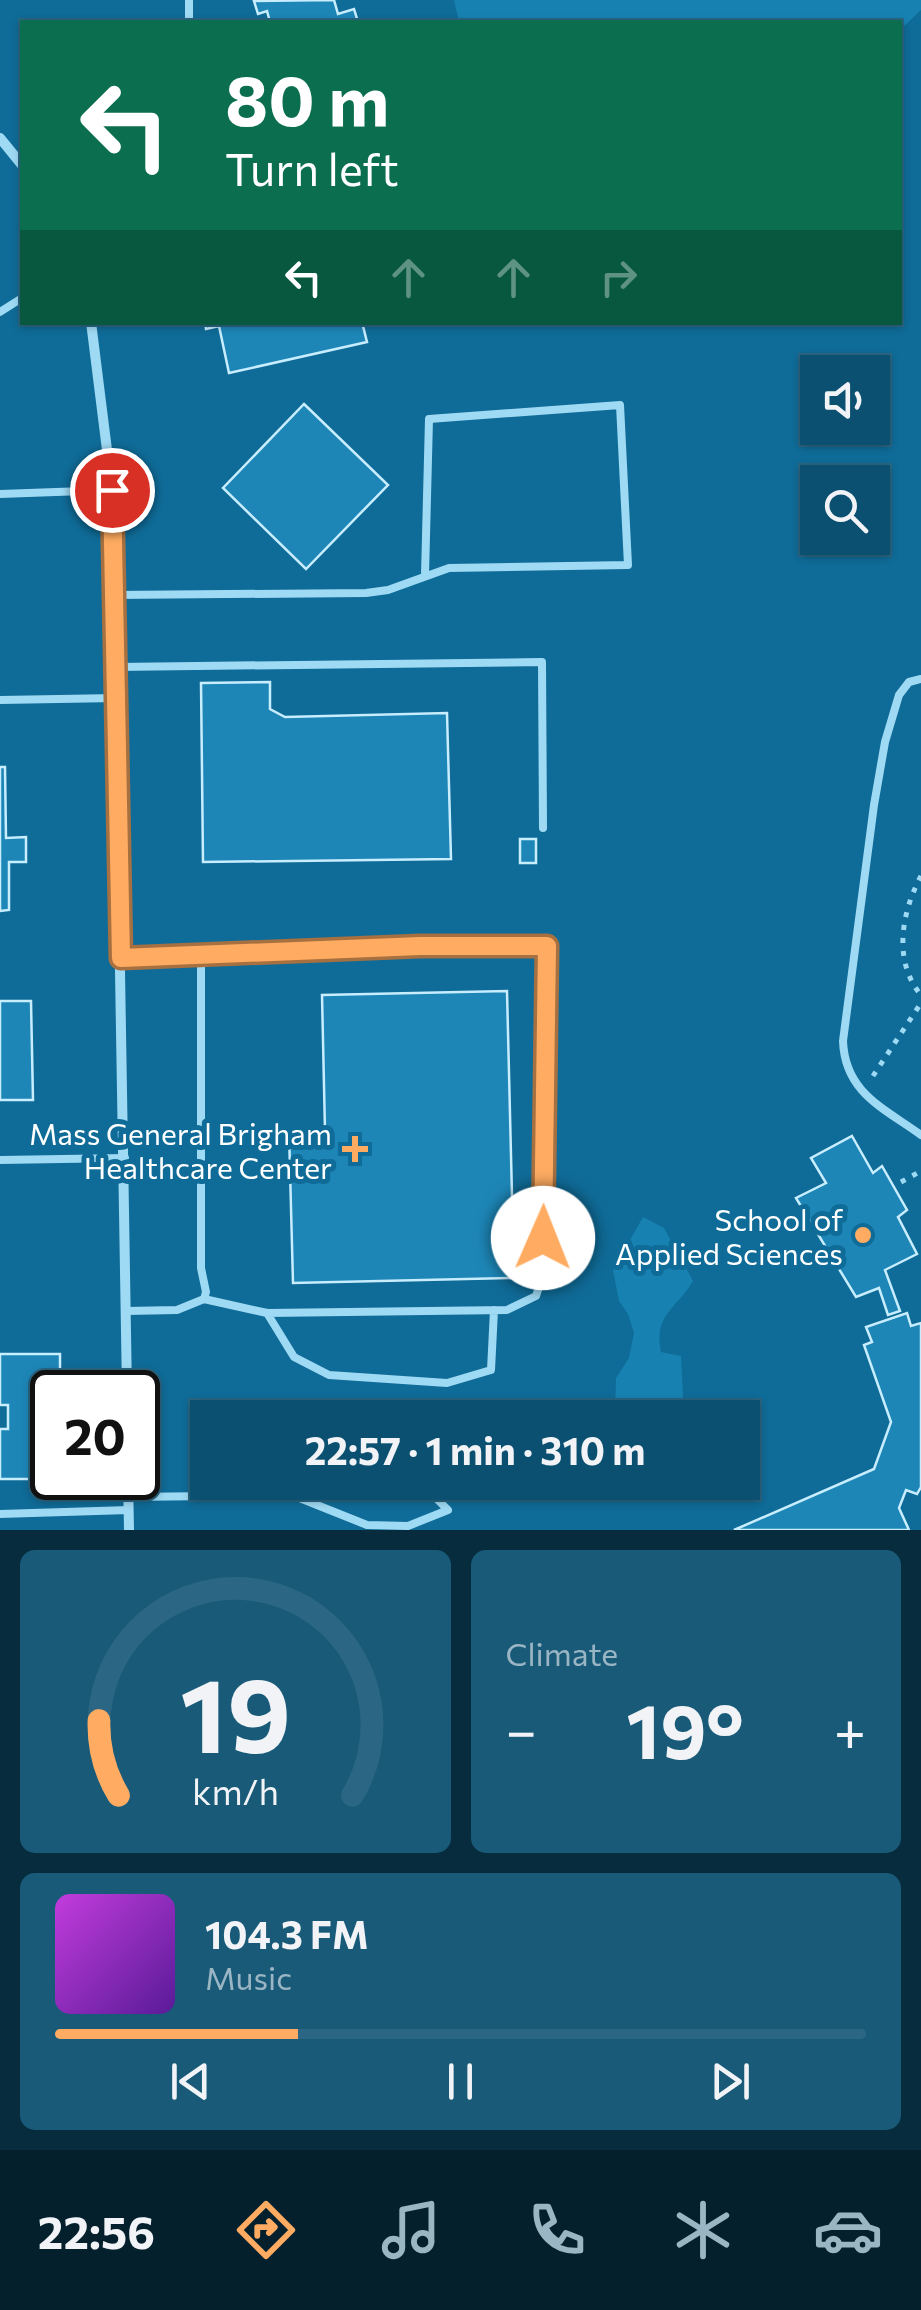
<!DOCTYPE html>
<html lang="en">
<head>
<meta charset="utf-8">
<style>
  :root { --surface:#0b5071; --page:#195a79; --text:#f1f3f6; --muted:#9ab5c3; --line:#2b6784; --accent:#ffac62 }
  body { margin:0; font-family:Commissioner,sans-serif; background:var(--page); color:var(--text); height:100vh; display:flex; flex-direction:column; font-size:38px; white-space:nowrap }
  * { box-sizing:border-box; margin:0 }
  p { font-size:32px; color:var(--muted) }
  .icon { flex:none; width:55px; height:55px; fill:none; stroke:currentColor; stroke-width:2; stroke-linecap:round; stroke-linejoin:round }
  .map { position:relative; height:1530px; overflow:hidden }
  .panel { display:flex; flex-direction:column; gap:20px; padding:20px; background:#062c3e; flex:1 }
  .panel>* { flex:none }
  .guide { position:absolute; left:20px; top:20px; width:882px; height:305px; border-radius:0px; box-shadow:0 2px 8px #0004,0 0 0 2px var(--line); background:#0b6e4f; color:#fff; overflow:hidden }
  .controls { position:absolute; left:800px; top:355px; display:grid; gap:20px }
  .controls a { display:grid; place-items:center; width:90px; height:90px; border-radius:0px; background:var(--surface); box-shadow:0 2px 8px #0004,0 0 0 2px var(--line); font-size:50px }
  .speed { position:absolute; left:30px; top:1370px; display:flex; gap:20px; font-size:50px; font-weight:700; text-align:center }
  .speed>* { display:grid; place-content:center; width:130px; height:130px; border-radius:50%; background:var(--surface); box-shadow:0 2px 8px #0004,0 0 0 2px var(--line); line-height:1 }
  .speed .limit { border:5px solid #111; border-radius:15px; background:#fff; color:#111 }
  .pin { position:absolute; display:grid; place-items:center; width:85px; height:85px; color:#fff; margin:-42px; border:5px solid #fff; border-radius:50%; box-shadow:0 2px 10px #0007 }
  .me { position:absolute; width:110px; margin:-55px; rotate:1deg; stroke-linejoin:round; filter:drop-shadow(0 0 8px #0008) }
  .turn { display:flex; align-items:center; gap:35px; height:210px; padding:0 40px; font-size:45px }
  .turn .icon { width:130px; height:130px; stroke-width:2.5 }
  .turn b { display:block; font-size:70px; line-height:85px }
  .lanes { display:flex; align-items:center; height:95px; padding:0 40px; background:#0003; justify-content:center; gap:50px; direction:ltr }
  .lanes .off { opacity:.35 }
  .big { font-size:75px; font-weight:700; line-height:1.1 }
  .panel .card { flex:1; display:flex; flex-direction:column; justify-content:center; gap:15px; min-width:0; padding:0 35px; border-radius:15px; background:var(--page) }
  .panel .dial { align-items:center; gap:0 }
  .dial svg { height:260px; overflow:visible; fill:none; stroke:var(--line); stroke-width:7; stroke-linecap:round; text-anchor:middle }
  .dial text { fill:var(--text); stroke:none }
  .song { display:flex; align-items:center; gap:30px }
  .cover { width:120px; height:120px; border-radius:15px; background:linear-gradient(135deg,hsl(290 70% 55%),hsl(270 70% 35%)) }
  .played { height:10px; border-radius:5px; background:linear-gradient(90deg,var(--accent) 30%,var(--line) 30%) }
  .keys { display:flex; justify-content:space-around; direction:ltr }
  .heat { display:flex; justify-content:space-between; align-items:center; font-size:55px; direction:ltr }
  .panel .tiles { flex:1; display:grid; gap:20px; grid-template-columns:1fr 1fr }
  .card:last-child { grid-column:span 2 }
  .trip { position:absolute; left:190px; top:1400px; width:570px; height:100px; border-radius:0px; background:var(--surface); box-shadow:0 2px 8px #0004,0 0 0 2px var(--line); font-weight:700; line-height:100px; text-align:center }
  .menu { display:flex; height:160px; justify-content:space-around; align-items:center; background:#04202d; color:var(--muted) }
  .menu .icon { width:70px; height:70px }
  .menu .selected { color:var(--accent) }
  .menu b { font-size:45px; color:var(--text) }
  .map>svg:first-child { display:block }
  .green { fill:#1782b2 }
  .building { fill:#1d86b7; stroke:#c7edfe; stroke-width:2.5 }
  .lines { fill:none; stroke-linecap:round; stroke-linejoin:round }
  .path { stroke:#9fdaf4; stroke-width:5; stroke-dasharray:5 8; stroke-linecap:butt }
  .lane { stroke:#9fdaf4; stroke-width:8 }
  .street { stroke:#9fdaf4; stroke-width:10 }
  .route-casing { stroke:#a67040; stroke-width:25 }
  .route { stroke:#ffac62; stroke-width:18 }
  .poi-dot { fill:#ffac62; stroke:#0f6b97; stroke-width:4 }
  .labels { text-anchor:middle; dominant-baseline:central; stroke-width:10; stroke-linejoin:round; paint-order:stroke }
  .poi-label { font-size:30px; fill:#fff; stroke:#0f6b97; text-anchor:end }
</style>
</head>
<body>
<div class="map">
<svg width="921" height="1530" viewBox="0 0 921 1530">
  <rect width="100%" height="100%" fill="#0f6b97"/>
  <path class="green" d="M454 0H921V10L900 30V22H459Z
    M643 1217 664 1228 693 1281C677 1309 653 1314 661 1352L681 1356 684 1417H615L616 1378 629 1358 634 1333 628 1314 619 1301 613 1270Z"/>
  <path class="building" d="M334 0 338 14 354 9 358 22H270L267 11 258 14 254 1Z
    M205 322H362L367 342 229 373 219 326 206 329Z
    M304 404 388 485 306 569 223 488Z
    M270 682V709L285 717 447 713 451 859 203 862 201 683Z
    M0 767H5L6 838 26 837V862H9V910L0 911Z
    M520 839H536V863H520Z
    M507 991 514 1278 293 1283 289 1132 325 1131 322 995Z
    M0 1001H31L33 1100H0Z
    M852 1136 873 1173 882 1166 907 1210 898 1217 917 1254 885 1270 900 1311 888 1315 879 1288 856 1297 796 1198 826 1183 811 1158Z
    M907 1313 911 1326 921 1323V1487L917 1494 906 1490 899 1508 909 1530H734L874 1469 891 1422 864 1345 872 1342 866 1327Z
    M0 1354H60V1392H52V1406H39V1428H52V1478L61 1479H0V1429H8V1405H0Z"/>
  <g class="lines">
    <path class="path" d="M921 876C901 913 893 962 921 995
      M873 1076 921 1003
      M901 1182 921 1171"/>
    <path class="lane" d="M189 0V22
      M0 312 22 298
      M0 494 112 490
      M113 595 366 593 388 590 449 568 628 565 620 405 429 419 425 575
      M116 667 542 662 543 828
      M921 679 909 682 899 695 885 742 874 805 843 1041C845 1093 884 1108 921 1135
      M0 700 117 698
      M201 955 420 946H547L543 1275 536 1296 507 1310 267 1313 204 1299
      M121 957 201 955V1268L206 1292 204 1299 177 1310 126 1311
      M0 1160 125 1158
      M267 1313 294 1357 329 1375 447 1383 491 1370 494 1310
      M292 1495 367 1525 408 1526 448 1510 420 1482
      M128 1497 292 1495 332 1482
      M0 1514 129 1510"/>
    <path class="street" d="M0 138 22 165
      M91 322 112 490 127 1392
      M128 1478 129 1530"/>
  </g>
  <g class="lines">
    <defs>
      <path id="route" d="M112 490 121 958 420 946H547L543 1238"/>
    </defs>
    <use href="#route" class="route-casing"/>
    <use href="#route" class="route"/>
  </g>
  <g class="poi-dot">
    <path d="M350 1134h10v10h10v10h-10v10h-10v-10h-10v-10h10z"/>
    <circle cx="863" cy="1235" r="10"/>
  </g>
  <g class="labels">
    <g class="poi-label">
      <text x="332" y="1132">Mass General Brigham<tspan x="332" dy="34">Healthcare Center</tspan></text>
      <text x="843" y="1218">School of<tspan x="843" dy="34">Applied Sciences</tspan></text>
    </g>
  </g>
</svg>
<div class="controls">
<a><svg class="icon" aria-label="sound" viewBox="0 0 24 24"><path d="M4 9h4l5-4v14l-5-4H4zM17 9q2 3 0 6"/></svg></a>
<a><svg class="icon" aria-label="search" viewBox="0 0 24 24"><circle cx="10" cy="10" r="6"/><path d="M15 15l6 6"/></svg></a>
</div>
<div class="speed"><div class="limit">20</div></div>
<div class="pin" style="left:112px;top:490px;background:#d93025"><svg class="icon" aria-label="arrive" viewBox="0 0 24 24"><path d="M6 21V4h12l-3 4 3 4H6"/></svg></div>
<svg class="me" style="left:543px;top:1238px" viewBox="-20 -20 40 40"><circle r="19" fill="#fff"/><path d="M0-13L10 11 0 6-10 11z" fill="#ffac62"/></svg>
<div class="trip">22:57 · 1 min · 310 m</div>
<div class="guide">
<div class="turn"><svg class="icon" aria-label="left" viewBox="0 0 24 24"><path d="M17 20v-9H6M10 6l-5 5 5 5"/></svg><div><b>80 m</b>Turn left</div></div>
<div class="lanes"><svg class="icon" aria-label="left" viewBox="0 0 24 24"><path d="M17 20v-9H6M10 6l-5 5 5 5"/></svg><svg class="icon off" aria-label="ahead" viewBox="0 0 24 24"><path d="M12 20V5M6 11l6-6 6 6"/></svg><svg class="icon off" aria-label="ahead" viewBox="0 0 24 24"><path d="M12 20V5M6 11l6-6 6 6"/></svg><svg class="icon off" aria-label="right" viewBox="0 0 24 24"><path d="M7 20v-9h11M14 6l5 5-5 5"/></svg></div>
</div>
</div>
<section class="panel">
<div class="tiles">
<div class="card dial"><svg viewBox="0 0 100 80">
<path d="M14 69A42 42 0 1 1 86 69"/>
<path d="M14 69A42 42 0 0 1 8 46" stroke="#ffac62"/>
<text x="50" y="56" font-size="32" font-weight="700">19</text>
<text x="50" y="72" font-size="11">km/h</text>
</svg></div>
<div class="card"><p>Climate</p>
<div class="heat"><a>−</a><b class="big">19°</b><a>+</a></div>
</div>
<div class="card">
<div class="song"><i class="cover"></i><div><b>104.3 FM</b><p>Music</p></div></div>
<div class="played"></div>
<div class="keys"><svg class="icon" aria-label="previous" viewBox="0 0 24 24"><path d="M18 5L8 12l10 7zM5 5v14"/></svg><svg class="icon" aria-label="pause" viewBox="0 0 24 24"><path d="M8 5v14M16 5v14"/></svg><svg class="icon" aria-label="next" viewBox="0 0 24 24"><path d="M6 5l10 7-10 7zM19 5v14"/></svg></div>
</div>
</div>
</section>
<nav class="menu">
<b>22:56</b>
<svg class="icon selected" aria-label="directions" viewBox="0 0 24 24"><path d="M12 3l9 9-9 9-9-9zM9 14v-3h6M13 9l2 2-2 2"/></svg>
<svg class="icon" aria-label="music" viewBox="0 0 24 24"><path d="M9 18V5l10-2v13"/><circle cx="6" cy="18" r="3"/><circle cx="16" cy="16" r="3"/></svg>
<svg class="icon" aria-label="phone" viewBox="0 0 24 24"><path d="M5 4h4l2 5-3 2q2 4 5 5l2-3 5 2v4C11 20 4 13 5 4z"/></svg>
<svg class="icon" aria-label="climate" viewBox="0 0 24 24"><path d="M12 3v18M4 7l16 10M4 17L20 7"/></svg>
<svg class="icon" aria-label="car" viewBox="0 0 24 24"><path d="M5 17H2v-5l4-1 3-4h7l3 4 3 1v5h-3M9 17h6M6 11h13"/><circle cx="7" cy="17" r="2"/><circle cx="17" cy="17" r="2"/></svg>
</nav>
</body>
</html>
